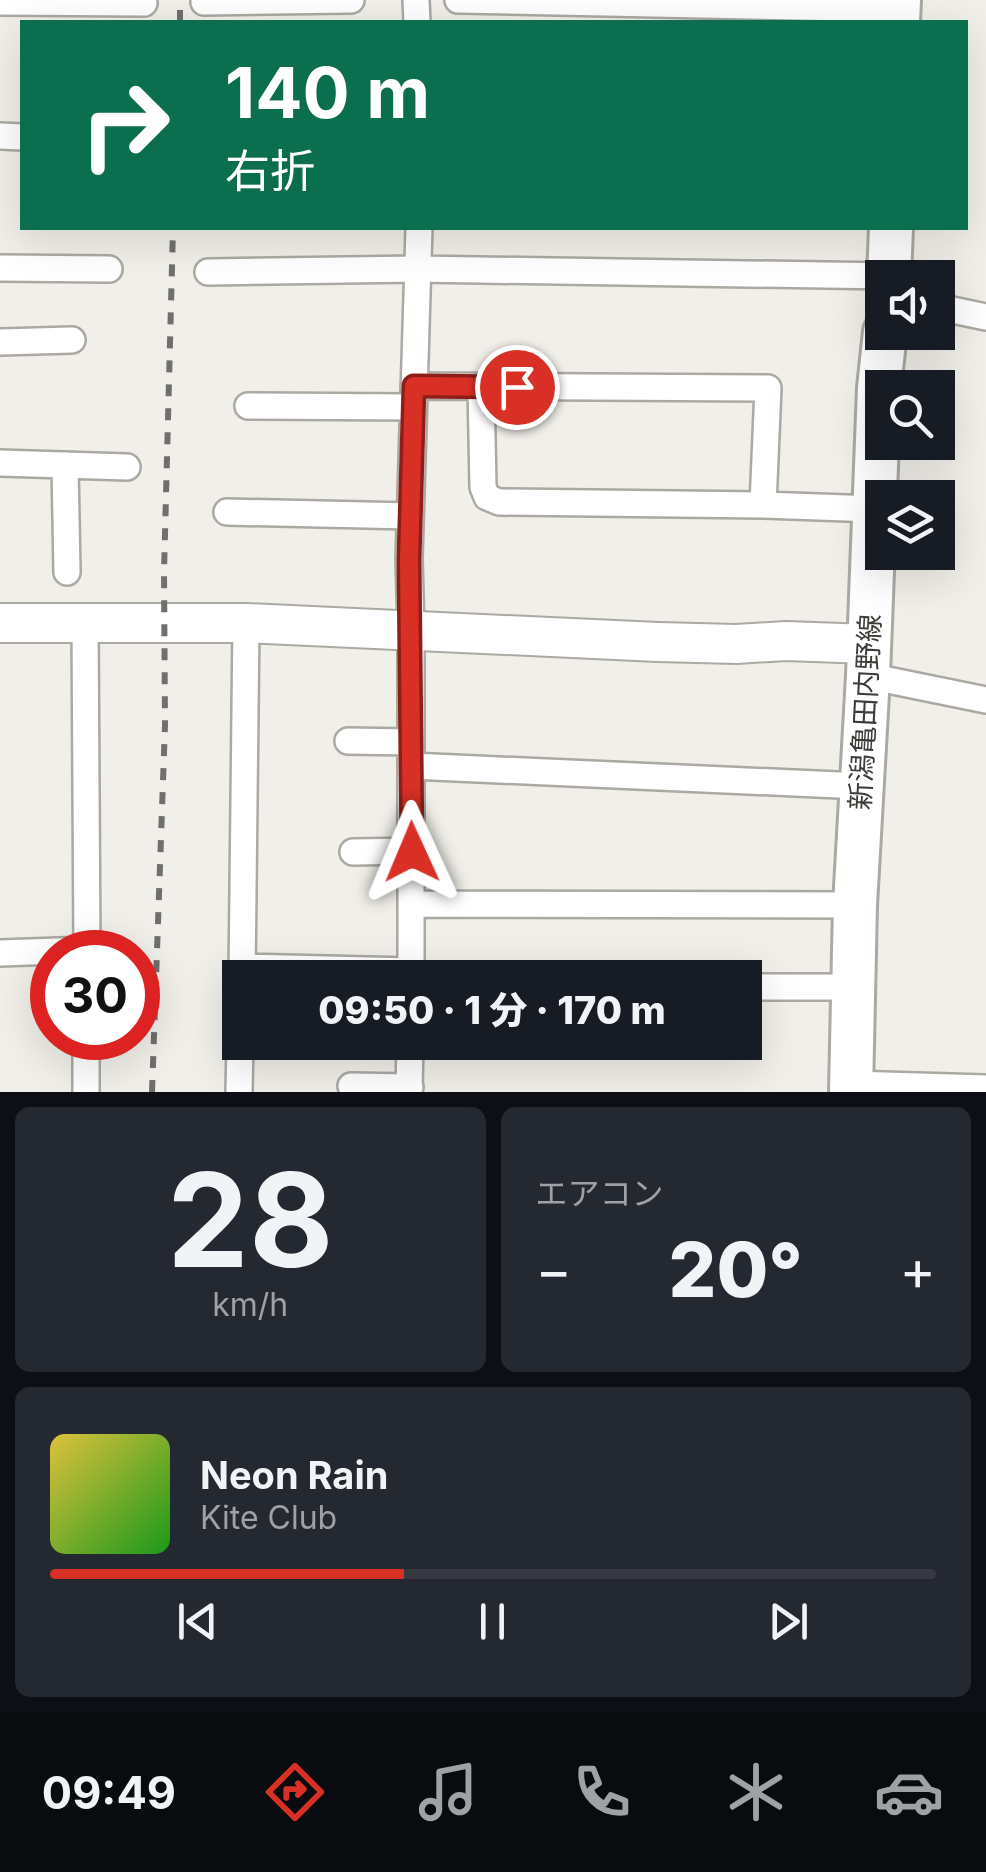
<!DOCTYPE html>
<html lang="ja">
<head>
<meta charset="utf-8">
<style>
  :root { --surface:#171b24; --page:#242831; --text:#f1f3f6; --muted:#9ea1a6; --line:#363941; --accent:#d93025 }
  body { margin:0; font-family:Inter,"Noto Sans JP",sans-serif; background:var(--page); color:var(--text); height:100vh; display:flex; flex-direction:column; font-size:38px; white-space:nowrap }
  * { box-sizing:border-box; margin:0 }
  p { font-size:32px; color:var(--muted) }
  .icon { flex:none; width:55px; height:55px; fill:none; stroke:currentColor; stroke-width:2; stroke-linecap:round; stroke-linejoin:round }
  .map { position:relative; height:1092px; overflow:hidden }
  .details { display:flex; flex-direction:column; gap:15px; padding:15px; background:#0d0f14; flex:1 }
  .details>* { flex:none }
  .guide { position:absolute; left:20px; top:20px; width:948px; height:210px; border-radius:0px; box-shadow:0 10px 40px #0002; background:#0b6e4f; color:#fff; overflow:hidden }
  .fabs { position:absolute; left:865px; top:260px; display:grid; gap:20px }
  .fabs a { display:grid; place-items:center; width:90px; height:90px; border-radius:0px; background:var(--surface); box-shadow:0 10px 40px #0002; font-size:50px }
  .speed { position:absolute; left:30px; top:930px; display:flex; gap:20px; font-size:50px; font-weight:700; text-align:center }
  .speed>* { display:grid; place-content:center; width:130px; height:130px; border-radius:50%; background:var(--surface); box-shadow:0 10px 40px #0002; line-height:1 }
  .speed .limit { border:15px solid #d22; background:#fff; color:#111 }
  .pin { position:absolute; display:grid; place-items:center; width:85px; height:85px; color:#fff; margin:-42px; border:5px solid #fff; border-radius:50%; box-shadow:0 2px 10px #0007 }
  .me { position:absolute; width:110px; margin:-55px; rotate:359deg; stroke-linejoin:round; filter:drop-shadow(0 0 8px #0008) }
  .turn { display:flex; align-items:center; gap:35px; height:210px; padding:0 40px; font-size:45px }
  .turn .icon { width:130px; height:130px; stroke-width:2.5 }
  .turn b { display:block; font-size:70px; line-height:85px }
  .big { font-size:75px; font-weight:800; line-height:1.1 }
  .details .card { flex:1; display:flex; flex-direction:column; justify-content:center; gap:15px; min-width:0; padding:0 35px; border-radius:15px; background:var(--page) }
  .details .dial { align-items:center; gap:0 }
  .dial b { font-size:130px; line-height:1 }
  .song { display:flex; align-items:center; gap:30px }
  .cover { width:120px; height:120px; border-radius:15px; background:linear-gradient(135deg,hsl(50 70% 55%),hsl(120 70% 35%)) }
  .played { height:10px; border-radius:5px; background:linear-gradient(90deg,var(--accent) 40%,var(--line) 40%) }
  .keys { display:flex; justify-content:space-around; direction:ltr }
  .heat { display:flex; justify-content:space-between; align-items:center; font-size:55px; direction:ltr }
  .details .tiles { flex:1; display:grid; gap:15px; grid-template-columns:1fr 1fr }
  .card:last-child { grid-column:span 2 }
  .trip { position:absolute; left:222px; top:960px; width:540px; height:100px; border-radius:0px; background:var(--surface); box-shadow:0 10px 40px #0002; font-weight:800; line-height:100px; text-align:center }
  .tab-bar { display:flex; height:160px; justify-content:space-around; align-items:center; background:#090b0e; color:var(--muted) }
  .tab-bar .icon { width:70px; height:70px }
  .tab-bar .active { color:var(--accent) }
  .tab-bar b { font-size:45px; color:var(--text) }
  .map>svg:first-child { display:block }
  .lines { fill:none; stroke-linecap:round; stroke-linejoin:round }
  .street-casing { stroke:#aca9a3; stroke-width:30 }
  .secondary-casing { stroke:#aca9a3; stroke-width:42 }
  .primary-casing { stroke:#aca9a3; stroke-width:48 }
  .street { stroke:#fff; stroke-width:25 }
  .secondary { stroke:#fff; stroke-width:38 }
  .primary { stroke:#fff; stroke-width:42 }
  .rail { stroke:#706f6b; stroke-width:6; stroke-dasharray:12 12; stroke-linecap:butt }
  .route-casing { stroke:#8d1f18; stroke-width:25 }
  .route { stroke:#d93025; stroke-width:18 }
  .labels { text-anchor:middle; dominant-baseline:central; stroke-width:8; stroke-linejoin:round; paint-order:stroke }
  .street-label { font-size:28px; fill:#3d3c39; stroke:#fff }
</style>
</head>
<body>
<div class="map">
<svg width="986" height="1092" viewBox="0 0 986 1092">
  <rect width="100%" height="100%" fill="#f1efe9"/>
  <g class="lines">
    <defs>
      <path id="street" d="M416 0 417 22
        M458 0 898 9
        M0 2 144 3
        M204 2 351 0
        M0 136 22 137
        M0 268 109 269
        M208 272 417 269 889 276
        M938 307 986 317
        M0 342 72 340
        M414 386 768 388 763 505 875 509
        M481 387 483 487 487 497 499 502 763 505
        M248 406 413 407
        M0 463 127 467
        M65 465 67 572
        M227 512 410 516
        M85 625 87 952
        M868 676 986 700
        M348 741 411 742
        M411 766 861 786
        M353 852 412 851
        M412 904 855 905
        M0 953 87 950
        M243 967 411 971
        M242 978 246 623
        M411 978V630L409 559 419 228
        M745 987H853
        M851 1084 986 1088
        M351 1086 410 1087
        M86 1092V1038
        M239 1092 240 1042
        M409 1092 410 1042"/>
      <path id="secondary" d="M0 623H246L658 642 736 644 786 641 869 644"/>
      <path id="primary" d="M898 22 899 0
        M889 278 891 228
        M851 1092 855 905 868 676 879 388 885 332"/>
    </defs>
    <use href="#street" class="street-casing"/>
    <use href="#secondary" class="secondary-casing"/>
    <use href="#primary" class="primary-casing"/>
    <use href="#street" class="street"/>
    <use href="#secondary" class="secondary"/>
    <use href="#primary" class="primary"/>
    <path class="rail" d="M180 22V0
      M152 1092 165 725 164 572 173 228"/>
  </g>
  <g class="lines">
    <defs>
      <path id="route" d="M412 852 409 559 414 386 517 387"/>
    </defs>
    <use href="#route" class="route-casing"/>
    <use href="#route" class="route"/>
  </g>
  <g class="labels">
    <g class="street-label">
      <text transform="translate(865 712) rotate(-87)">新潟亀田内野線</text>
    </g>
  </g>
</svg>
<div class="fabs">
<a><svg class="icon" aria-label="sound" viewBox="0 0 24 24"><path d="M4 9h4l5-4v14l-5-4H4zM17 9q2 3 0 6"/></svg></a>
<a><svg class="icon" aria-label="search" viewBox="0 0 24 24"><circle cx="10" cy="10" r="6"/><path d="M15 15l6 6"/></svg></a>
<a><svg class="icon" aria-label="layers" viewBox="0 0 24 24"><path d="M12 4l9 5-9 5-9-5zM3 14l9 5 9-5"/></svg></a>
</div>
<div class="speed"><div class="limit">30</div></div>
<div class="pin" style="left:517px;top:387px;background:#d93025"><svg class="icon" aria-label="arrive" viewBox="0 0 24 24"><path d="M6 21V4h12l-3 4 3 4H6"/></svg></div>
<svg class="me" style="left:412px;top:852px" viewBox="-20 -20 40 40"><path d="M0-17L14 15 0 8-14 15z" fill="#d93025" stroke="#fff" stroke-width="4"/></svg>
<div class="trip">09:50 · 1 分 · 170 m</div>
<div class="guide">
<div class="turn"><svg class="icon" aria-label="right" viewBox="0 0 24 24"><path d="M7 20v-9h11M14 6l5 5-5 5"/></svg><div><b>140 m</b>右折</div></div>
</div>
</div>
<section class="details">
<div class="tiles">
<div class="card dial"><b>28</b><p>km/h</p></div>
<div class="card"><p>エアコン</p>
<div class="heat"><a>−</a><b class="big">20°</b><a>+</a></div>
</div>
<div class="card">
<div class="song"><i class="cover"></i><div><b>Neon Rain</b><p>Kite Club</p></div></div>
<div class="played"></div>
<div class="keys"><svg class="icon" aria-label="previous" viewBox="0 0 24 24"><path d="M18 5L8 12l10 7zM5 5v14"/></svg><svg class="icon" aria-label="pause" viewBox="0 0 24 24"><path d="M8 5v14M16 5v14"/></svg><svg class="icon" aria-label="next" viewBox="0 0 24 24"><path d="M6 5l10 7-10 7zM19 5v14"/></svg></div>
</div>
</div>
</section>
<nav class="tab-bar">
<b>09:49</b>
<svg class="icon active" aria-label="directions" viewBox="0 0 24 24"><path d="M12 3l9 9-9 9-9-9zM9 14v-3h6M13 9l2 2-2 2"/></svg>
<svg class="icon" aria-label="music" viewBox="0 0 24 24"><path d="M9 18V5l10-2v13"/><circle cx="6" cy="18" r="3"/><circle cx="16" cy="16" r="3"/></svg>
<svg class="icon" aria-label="phone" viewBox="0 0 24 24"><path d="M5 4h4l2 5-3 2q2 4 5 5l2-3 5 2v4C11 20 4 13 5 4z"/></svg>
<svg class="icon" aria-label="climate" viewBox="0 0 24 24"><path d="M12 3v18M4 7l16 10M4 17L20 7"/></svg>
<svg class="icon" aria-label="car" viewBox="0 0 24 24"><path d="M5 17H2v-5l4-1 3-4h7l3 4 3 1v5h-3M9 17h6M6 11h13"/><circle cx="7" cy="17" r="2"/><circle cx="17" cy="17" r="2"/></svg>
</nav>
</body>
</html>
